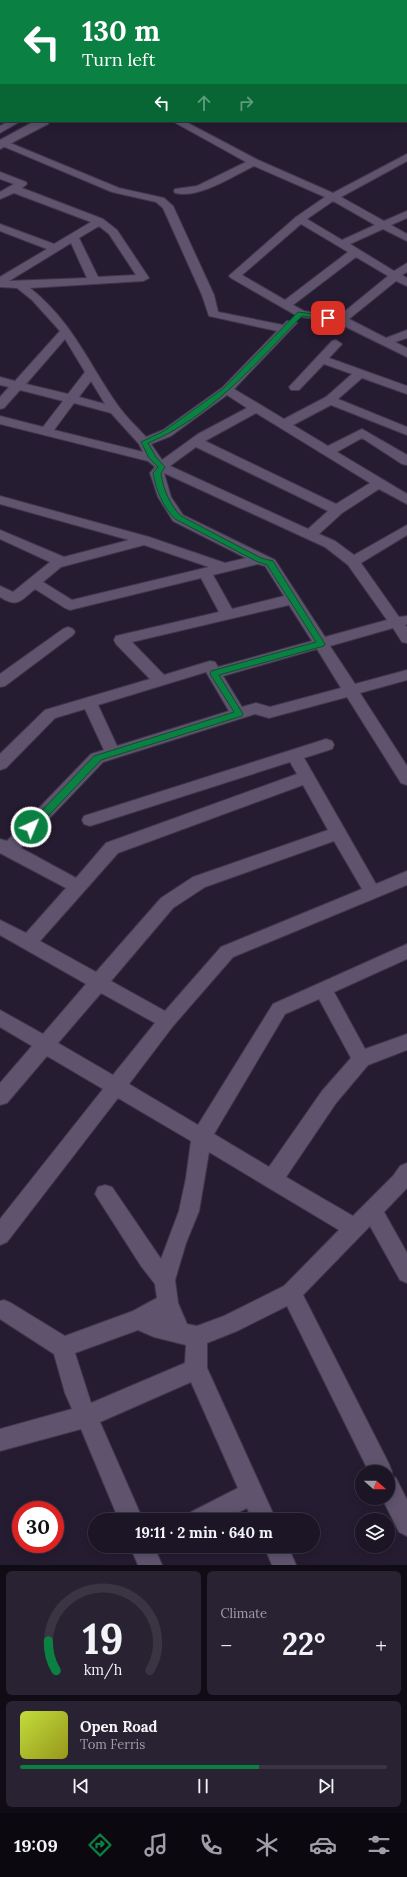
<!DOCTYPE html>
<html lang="en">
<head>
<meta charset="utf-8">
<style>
  :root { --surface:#1c1526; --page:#292232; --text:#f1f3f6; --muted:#a09fa7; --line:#3a3443; --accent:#0b8043 }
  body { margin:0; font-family:Lora,serif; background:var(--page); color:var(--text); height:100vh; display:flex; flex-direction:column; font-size:15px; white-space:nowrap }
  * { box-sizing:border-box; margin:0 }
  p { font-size:13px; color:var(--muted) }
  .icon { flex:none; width:22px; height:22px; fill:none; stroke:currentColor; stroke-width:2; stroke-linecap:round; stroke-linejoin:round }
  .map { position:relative; height:1565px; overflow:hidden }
  .sheet { display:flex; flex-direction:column; gap:6px; padding:6px; background:#0f0c15; flex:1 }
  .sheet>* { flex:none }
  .hud { position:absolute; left:0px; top:0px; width:407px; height:122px; box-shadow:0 2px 10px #0003,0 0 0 1px var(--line); background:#0b8043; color:#fff; overflow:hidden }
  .needle { width:26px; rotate:111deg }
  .fabs { position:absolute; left:355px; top:1465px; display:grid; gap:8px }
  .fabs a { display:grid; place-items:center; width:40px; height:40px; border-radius:50%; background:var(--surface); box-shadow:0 2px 10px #0003,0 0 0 1px var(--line); font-size:20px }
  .speed { position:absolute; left:12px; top:1501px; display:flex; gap:8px; font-size:20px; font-weight:700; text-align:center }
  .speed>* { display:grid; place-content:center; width:52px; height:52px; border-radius:50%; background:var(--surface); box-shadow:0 2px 10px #0003,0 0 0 1px var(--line); line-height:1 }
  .speed .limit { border:6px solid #d22; background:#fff; color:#111 }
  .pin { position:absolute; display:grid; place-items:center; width:34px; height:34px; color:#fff; margin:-17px; border-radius:8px; box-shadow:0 2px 6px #0006 }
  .me { position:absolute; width:44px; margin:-22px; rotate:44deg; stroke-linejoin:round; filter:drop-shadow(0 0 3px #0008) }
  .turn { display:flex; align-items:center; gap:14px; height:84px; padding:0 16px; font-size:18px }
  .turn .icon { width:52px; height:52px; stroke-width:2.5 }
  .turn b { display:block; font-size:28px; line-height:34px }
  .lanes { display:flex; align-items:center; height:38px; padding:0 16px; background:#0003; justify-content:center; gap:20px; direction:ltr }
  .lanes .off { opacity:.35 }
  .big { font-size:30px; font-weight:700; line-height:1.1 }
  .sheet .tile { flex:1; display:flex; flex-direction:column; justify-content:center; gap:6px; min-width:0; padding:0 14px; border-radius:6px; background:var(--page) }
  .sheet .dial { align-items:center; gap:0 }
  .dial svg { height:104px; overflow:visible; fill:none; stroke:var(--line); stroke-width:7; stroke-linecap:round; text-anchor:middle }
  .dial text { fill:var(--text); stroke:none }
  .song { display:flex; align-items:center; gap:12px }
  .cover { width:48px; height:48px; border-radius:6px; background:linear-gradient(135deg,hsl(70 70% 55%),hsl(60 70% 35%)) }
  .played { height:4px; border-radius:2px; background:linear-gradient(90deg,var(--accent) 65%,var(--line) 65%) }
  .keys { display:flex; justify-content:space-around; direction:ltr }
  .heat { display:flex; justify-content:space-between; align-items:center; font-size:22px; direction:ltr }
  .sheet .tiles { flex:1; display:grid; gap:6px; grid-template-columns:1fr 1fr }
  .tile:last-child { grid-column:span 2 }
  .trip { position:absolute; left:88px; top:1513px; width:232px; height:40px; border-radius:20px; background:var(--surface); box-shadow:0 2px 10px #0003,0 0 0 1px var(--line); font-weight:700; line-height:40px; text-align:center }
  .tab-bar { display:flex; height:64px; justify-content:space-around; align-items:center; background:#0b080f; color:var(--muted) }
  .tab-bar .icon { width:28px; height:28px }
  .tab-bar .current { color:var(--accent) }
  .tab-bar b { font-size:18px; color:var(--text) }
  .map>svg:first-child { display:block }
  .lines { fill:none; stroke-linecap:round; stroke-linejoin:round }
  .stream { stroke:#09494d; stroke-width:2.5 }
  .minor-casing { stroke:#40384b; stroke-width:2 }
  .tertiary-casing { stroke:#40384b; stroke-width:2 }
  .motorway-casing { stroke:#40384b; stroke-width:2 }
  .minor { fill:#5f536e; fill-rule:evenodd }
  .tertiary { fill:#5f536e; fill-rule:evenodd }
  .motorway { fill:#cb7c7e; fill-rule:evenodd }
  .route { fill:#0b8043; stroke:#07532c }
</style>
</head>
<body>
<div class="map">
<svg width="407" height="1565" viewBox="0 0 407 1565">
  <rect width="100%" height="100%" fill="#261c32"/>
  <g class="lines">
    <path class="stream" d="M28 1 31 0"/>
    <defs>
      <path id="minor" d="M110 0H120L110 1Z
        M144 0H154V1H144Z
        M163 0H173L163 1Z
        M218 0H227L218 1Z
        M245 0H254L245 1Z
        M400 0H407V4L406 1Z
        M1 53V59L0 60V54Z
        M0 67H1V73H0Z
        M9 121H21L0 133V126Z
        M172 121H184L258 160 333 193 407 154V161L341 197 384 221 407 211V218L391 225 407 234V241L383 229 350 244 394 271 407 263V272L402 275 407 278V286L396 281 349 319 386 338 407 330V338L395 342 407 348V357L338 323 297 316 231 278 229 276 231 274 296 217 325 197 254 166C233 176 199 199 175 193L174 191 175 189 197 186 246 162ZM333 201 375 225 342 240 307 219ZM301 224 348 252 285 300 242 275ZM356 257 388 276 339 316 304 311 293 305Z
        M3 140 119 188 164 198 173 206 214 295 218 312 283 325 287 321H295L297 323 295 325 234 389 284 419 326 397 352 374 324 364 299 390H291L289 387 332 341 336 340 342 344 329 358 407 386V394L362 378 338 399 407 427V435L331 405 293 425 328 446 362 429 407 455V465L402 464 362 438 337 452 407 494V504L379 489 342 513 319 534 335 541 354 555 407 525V535L361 563 399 617 407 616V624L405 625 407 627V643L402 642 393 628 330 646 355 684 407 670V680L360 693 407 766V785L401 783 347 697 269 718 255 714 103 762 21 848 76 878 106 843 297 774 290 762 90 826 84 824 82 820 84 816 326 739 332 741 334 745 332 749 304 758 376 884 407 871V885L233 957 173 1026 129 1084 198 1125 273 1004 407 944V959L334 992 365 1049 407 1034V1050L368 1065 336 1103 286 1177 353 1216 393 1176 400 1166 407 1163V1188L384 1212 407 1253V1283L400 1280 370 1226 303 1295 389 1464 392 1472 391 1476 396 1478 407 1500V1536L399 1532 382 1498H388V1472H369L287 1306 237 1331 207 1343V1368L276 1520H252L247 1508 223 1520H187L191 1512 238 1488 191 1382 100 1422 143 1520H119L81 1429 0 1451V1429L72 1409 65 1393 54 1354 0 1319V1301L4 1300 11 1303 65 1336 133 1311 157 1298 155 1284 141 1266 95 1194 98 1187 105 1185 112 1187 161 1259 179 1211 186 1178 191 1141 118 1098 7 1242 0 1245V1219L103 1089 47 1056 7 1103 0 1105V1083L32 1046 0 1027V1010L43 1034 86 984 0 935V920L26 933 66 888 0 853V839L7 841 91 754 104 750 85 709 55 718 6 768 0 770V754L45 710 150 679 116 644 114 640 116 636 219 612 201 578 70 610 65 608 35 589C20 601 18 608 0 597V586L13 592 50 562 0 539V530L64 557 129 540 0 504V496L149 537 225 563 246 558 173 521 158 497 150 473 155 467 148 461 0 424V416L43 427 63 401 20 390 4 408 0 409V397L9 387 0 385V377L15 381 60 331 32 300 17 288 0 287V277L47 249 0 231V224L54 244 91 222 14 193 0 199V192L14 184 0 179V172L26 182 27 184 22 188 103 219 117 230 149 278 143 281 30 288C73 322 89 365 119 407 127 418 137 427 146 437L163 430 223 387 277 331 209 316 202 295 163 208 156 202 112 192 0 145V141ZM99 226 109 234 136 275 98 277 79 238ZM71 243 87 278 9 281ZM65 339 85 372 68 394 26 384ZM91 381 105 404 79 397ZM227 395 247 408 198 434 162 460 151 444 171 436ZM74 403 111 413 139 444 143 452 54 430ZM256 413 370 483 336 504 205 441ZM196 447 328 511 308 529 170 466ZM164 473 325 547 348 565 387 620 325 637 275 560 183 515 171 497ZM144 545 209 567 72 600 43 582 61 567ZM258 564 265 566 284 596 232 609 213 575ZM289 605 312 641 218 667 215 662 210 661 164 675 132 642ZM317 649 341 688 270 707 256 703 242 707 223 676ZM206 672 229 711 117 746 98 705ZM303 785 328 830 193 877 161 898 96 972 40 941 118 853ZM334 841 362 889 221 947 165 1011 111 981 173 908 205 887ZM101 993 155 1023 113 1075 58 1043ZM319 999 351 1058 322 1091 269 1167 214 1134 285 1014ZM209 1152 339 1230 284 1286 224 1316 197 1326 187 1324 178 1303 175 1280 186 1243 199 1211ZM138 1330 154 1337 186 1345 185 1363 91 1403 75 1353Z
        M68 627 73 629 75 632 73 635 5 686 0 687V674L63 629Z
        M130 1546H154L162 1565H138Z
        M264 1546H288L296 1565H272Z"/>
      <path id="tertiary" d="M263 0H275L263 1Z
        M35 121H50L48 124 0 149V140Z"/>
      <path id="motorway" d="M0 16H1V24H0Z"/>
    </defs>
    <use href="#minor" class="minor-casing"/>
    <use href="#tertiary" class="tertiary-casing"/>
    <use href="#motorway" class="motorway-casing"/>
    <use href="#minor" class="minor"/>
    <use href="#tertiary" class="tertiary"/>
    <use href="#motorway" class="motorway"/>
  </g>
  <path class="route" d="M298 312 328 316 331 318 328 320 302 316C256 363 211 417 148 443L156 457 165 467 161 473C163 489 170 505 181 516L261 558 273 561 325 644 324 646 219 675 243 714 242 716 101 760 35 830H28L27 827 28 825 94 756 234 712 210 674 211 671 316 642 267 565 256 561 175 519C163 507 156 490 153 473L158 467 149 458 141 442 164 431 224 388Z"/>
</svg>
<div class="fabs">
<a><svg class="needle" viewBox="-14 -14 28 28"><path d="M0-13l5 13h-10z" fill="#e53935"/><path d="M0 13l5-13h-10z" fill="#a09fa7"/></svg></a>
<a><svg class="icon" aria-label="layers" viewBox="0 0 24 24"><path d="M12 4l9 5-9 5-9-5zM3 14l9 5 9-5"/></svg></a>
</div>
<div class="speed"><div class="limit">30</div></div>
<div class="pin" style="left:328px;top:318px;background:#d93025"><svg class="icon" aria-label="arrive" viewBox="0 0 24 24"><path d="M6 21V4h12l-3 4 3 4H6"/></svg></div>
<svg class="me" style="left:31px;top:827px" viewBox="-20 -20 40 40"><circle r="17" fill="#0b8043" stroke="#fff" stroke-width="3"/><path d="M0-11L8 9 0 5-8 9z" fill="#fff"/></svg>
<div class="trip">19:11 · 2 min · 640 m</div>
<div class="hud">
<div class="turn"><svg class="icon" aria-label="left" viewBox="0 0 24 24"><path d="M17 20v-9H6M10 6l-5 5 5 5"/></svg><div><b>130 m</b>Turn left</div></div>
<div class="lanes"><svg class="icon" aria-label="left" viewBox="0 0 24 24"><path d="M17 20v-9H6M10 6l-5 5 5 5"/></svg><svg class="icon off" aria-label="ahead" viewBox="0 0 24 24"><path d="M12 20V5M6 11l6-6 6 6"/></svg><svg class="icon off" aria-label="right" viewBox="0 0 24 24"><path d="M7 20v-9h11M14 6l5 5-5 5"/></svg></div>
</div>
</div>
<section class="sheet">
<div class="tiles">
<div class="tile dial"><svg viewBox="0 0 100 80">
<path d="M14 69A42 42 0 1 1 86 69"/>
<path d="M14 69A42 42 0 0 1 8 46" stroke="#0b8043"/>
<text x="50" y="56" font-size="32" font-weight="700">19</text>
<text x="50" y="72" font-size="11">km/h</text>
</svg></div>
<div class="tile"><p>Climate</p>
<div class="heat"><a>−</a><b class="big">22°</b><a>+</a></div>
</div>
<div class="tile">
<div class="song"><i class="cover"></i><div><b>Open Road</b><p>Tom Ferris</p></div></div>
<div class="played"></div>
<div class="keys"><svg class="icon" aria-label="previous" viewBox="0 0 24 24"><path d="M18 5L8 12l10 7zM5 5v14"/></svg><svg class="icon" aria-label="pause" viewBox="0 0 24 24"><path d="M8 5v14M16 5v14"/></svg><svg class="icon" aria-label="next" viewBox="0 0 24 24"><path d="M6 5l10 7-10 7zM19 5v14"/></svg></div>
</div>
</div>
</section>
<nav class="tab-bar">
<b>19:09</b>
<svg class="icon current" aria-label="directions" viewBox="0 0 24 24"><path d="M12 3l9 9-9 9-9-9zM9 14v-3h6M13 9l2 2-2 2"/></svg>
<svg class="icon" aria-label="music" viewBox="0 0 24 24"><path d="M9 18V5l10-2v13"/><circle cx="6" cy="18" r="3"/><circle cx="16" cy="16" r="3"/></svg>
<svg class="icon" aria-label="phone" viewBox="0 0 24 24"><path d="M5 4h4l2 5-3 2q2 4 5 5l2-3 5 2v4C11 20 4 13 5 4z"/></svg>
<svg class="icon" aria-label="climate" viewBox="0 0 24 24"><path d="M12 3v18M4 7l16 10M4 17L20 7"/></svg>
<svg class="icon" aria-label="car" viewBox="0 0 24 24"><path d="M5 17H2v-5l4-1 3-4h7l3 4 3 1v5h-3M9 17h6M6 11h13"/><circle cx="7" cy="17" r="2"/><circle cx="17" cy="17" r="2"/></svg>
<svg class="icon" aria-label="filters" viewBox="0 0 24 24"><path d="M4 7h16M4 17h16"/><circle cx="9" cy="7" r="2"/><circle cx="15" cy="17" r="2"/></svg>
</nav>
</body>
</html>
